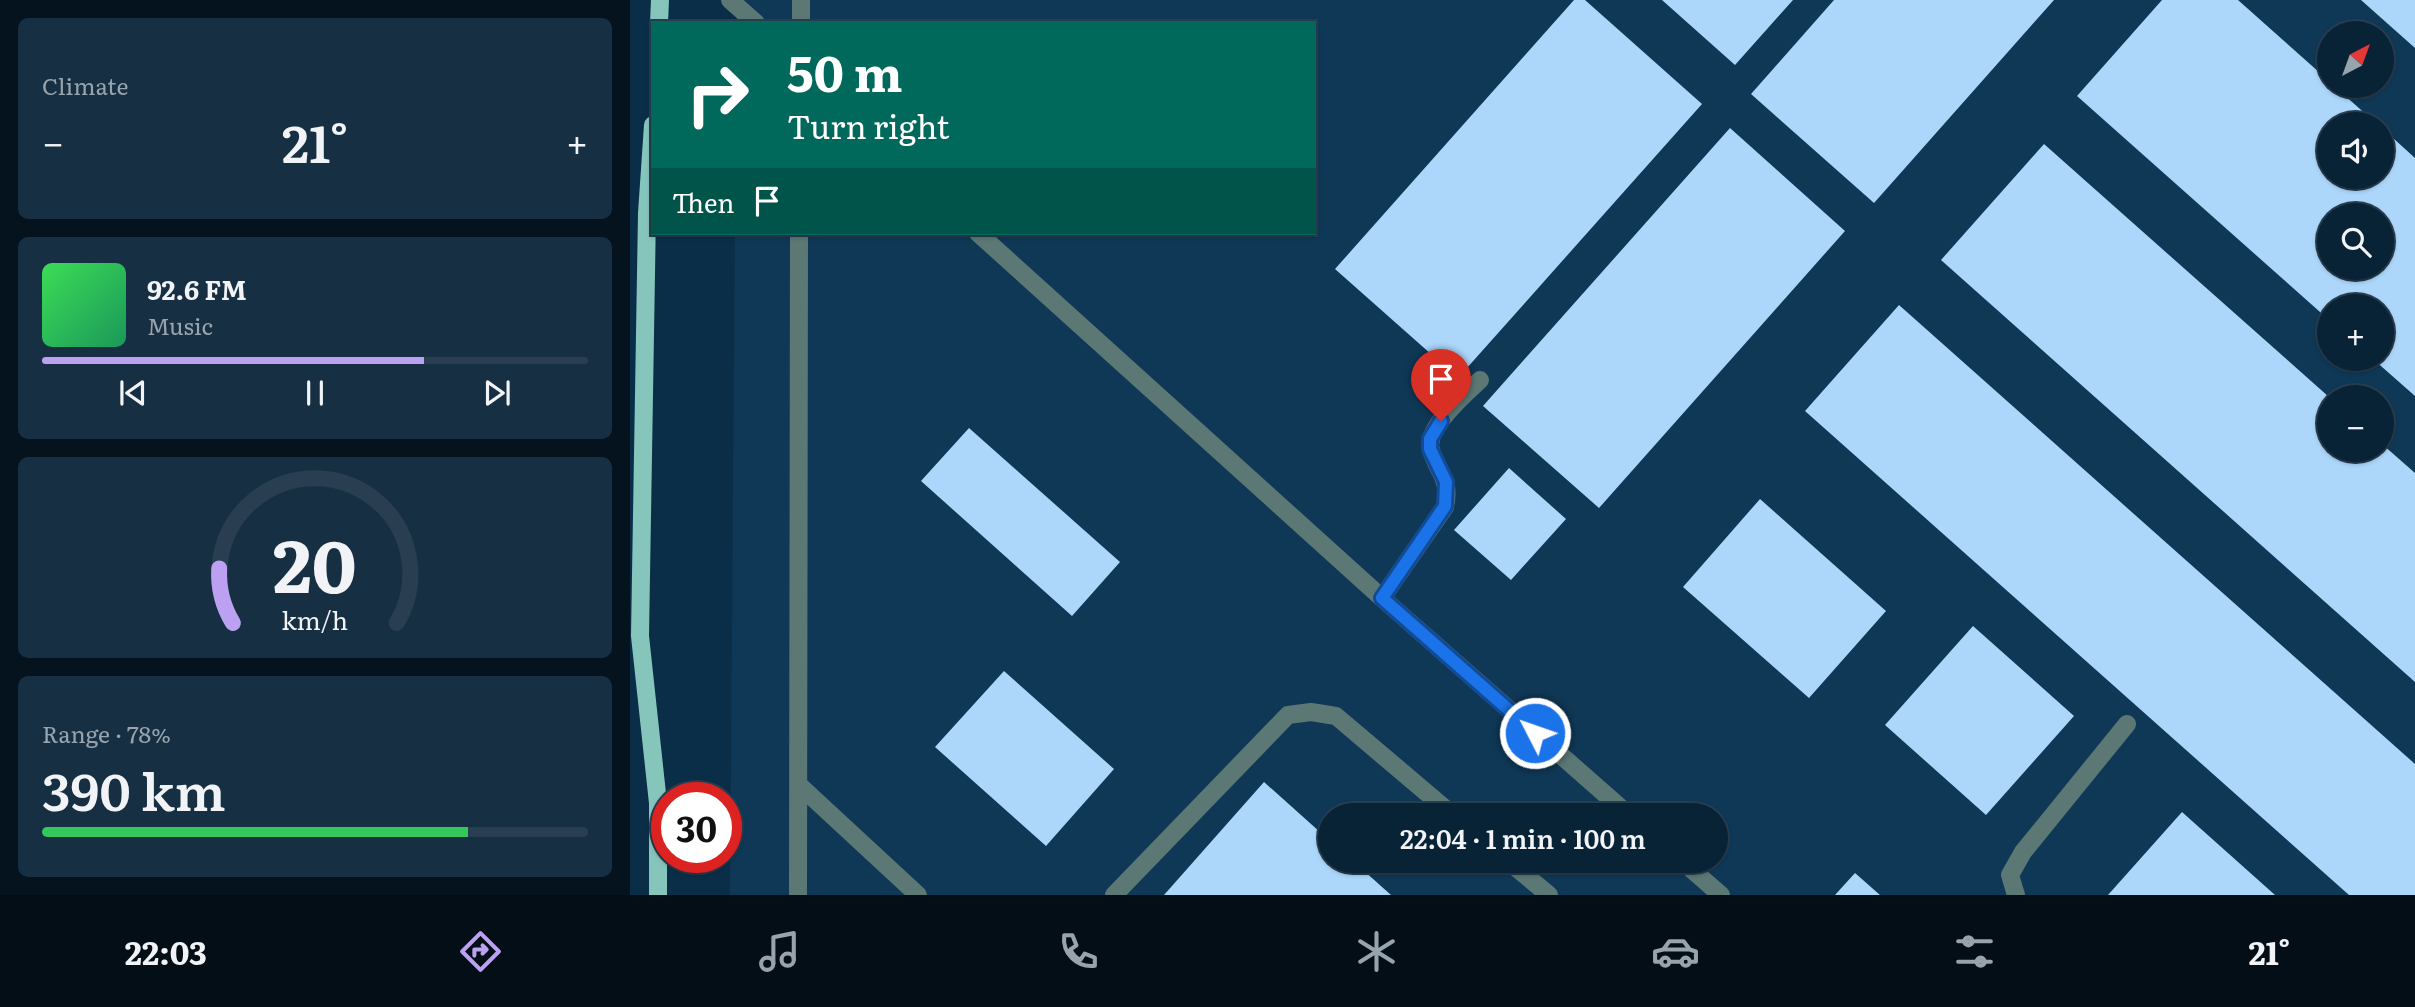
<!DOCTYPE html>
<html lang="en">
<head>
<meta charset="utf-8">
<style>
  :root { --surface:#082236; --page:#162f42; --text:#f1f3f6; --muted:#98a4ad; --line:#293f51; --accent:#bca0f2 }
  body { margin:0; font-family:Literata,serif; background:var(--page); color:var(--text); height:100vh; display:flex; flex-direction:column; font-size:26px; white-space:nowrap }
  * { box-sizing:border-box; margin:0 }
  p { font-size:23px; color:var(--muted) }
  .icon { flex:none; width:38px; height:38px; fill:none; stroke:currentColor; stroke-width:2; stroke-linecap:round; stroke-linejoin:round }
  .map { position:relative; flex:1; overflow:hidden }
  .side { display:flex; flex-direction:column; gap:18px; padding:18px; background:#04131e; width:630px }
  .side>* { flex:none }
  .hud { position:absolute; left:21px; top:21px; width:665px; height:214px; border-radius:0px; box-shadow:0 2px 5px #0004,0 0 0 2px var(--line); background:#00695c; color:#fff; overflow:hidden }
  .needle { width:46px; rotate:41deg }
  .tools { position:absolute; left:1687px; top:21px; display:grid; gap:14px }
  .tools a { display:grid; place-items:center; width:77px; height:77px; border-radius:50%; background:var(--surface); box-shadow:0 2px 5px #0004,0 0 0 2px var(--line); font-size:35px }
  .speed { position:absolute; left:21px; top:782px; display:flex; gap:14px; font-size:35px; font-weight:700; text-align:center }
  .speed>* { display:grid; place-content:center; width:91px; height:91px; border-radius:50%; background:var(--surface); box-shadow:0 2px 5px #0004,0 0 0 2px var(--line); line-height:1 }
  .speed .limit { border:10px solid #d22; background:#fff; color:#111 }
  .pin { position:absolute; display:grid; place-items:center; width:60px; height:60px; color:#fff; margin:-72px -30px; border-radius:50% 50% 50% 0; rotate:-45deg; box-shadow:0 0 7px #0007 }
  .pin .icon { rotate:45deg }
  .me { position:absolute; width:77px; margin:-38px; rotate:311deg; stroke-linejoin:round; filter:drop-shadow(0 0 5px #0008) }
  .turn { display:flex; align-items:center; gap:24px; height:147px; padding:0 21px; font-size:32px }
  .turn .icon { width:91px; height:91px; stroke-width:2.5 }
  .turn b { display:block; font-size:49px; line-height:60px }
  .then { display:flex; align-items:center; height:66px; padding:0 21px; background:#0003; gap:14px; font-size:26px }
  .big { font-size:52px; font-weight:600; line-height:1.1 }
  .side .tile { flex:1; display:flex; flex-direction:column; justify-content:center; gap:10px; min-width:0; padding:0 24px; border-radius:10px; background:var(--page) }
  .side .dial { align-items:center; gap:0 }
  .dial svg { height:182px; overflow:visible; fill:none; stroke:var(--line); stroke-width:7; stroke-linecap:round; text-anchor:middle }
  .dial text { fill:var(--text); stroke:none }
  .song { display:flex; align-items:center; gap:21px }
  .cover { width:84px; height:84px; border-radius:10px; background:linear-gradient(135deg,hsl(130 70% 55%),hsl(150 70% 35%)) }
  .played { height:7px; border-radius:4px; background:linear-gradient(90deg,var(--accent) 70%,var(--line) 70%) }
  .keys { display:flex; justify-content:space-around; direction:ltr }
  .heat { display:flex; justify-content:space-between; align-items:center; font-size:38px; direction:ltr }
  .charge { height:10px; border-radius:5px; background:linear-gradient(90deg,#34c759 78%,var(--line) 0) }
  .trip { position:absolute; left:688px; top:803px; width:410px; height:70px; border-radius:35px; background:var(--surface); box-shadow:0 2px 5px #0004,0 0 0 2px var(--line); font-weight:600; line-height:70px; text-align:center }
  .tabs { display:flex; height:112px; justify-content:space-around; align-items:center; background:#030e16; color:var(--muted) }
  .tabs .icon { width:49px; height:49px }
  .tabs .on { color:var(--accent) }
  .tabs b { font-size:32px; color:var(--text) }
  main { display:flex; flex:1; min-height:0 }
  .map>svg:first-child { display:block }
  .built { fill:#0f3856; fill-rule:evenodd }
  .building { fill:#acd7fb; fill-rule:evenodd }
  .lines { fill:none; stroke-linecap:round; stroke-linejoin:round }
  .minor { stroke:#5b7874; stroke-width:18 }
  .major { stroke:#86c5bc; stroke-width:18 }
  .route-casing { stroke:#114b97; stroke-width:18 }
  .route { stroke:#1a73e8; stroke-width:12 }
</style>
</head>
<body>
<main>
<section class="side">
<div class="tile"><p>Climate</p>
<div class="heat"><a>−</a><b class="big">21°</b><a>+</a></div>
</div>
<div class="tile">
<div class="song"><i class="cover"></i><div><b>92.6 FM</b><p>Music</p></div></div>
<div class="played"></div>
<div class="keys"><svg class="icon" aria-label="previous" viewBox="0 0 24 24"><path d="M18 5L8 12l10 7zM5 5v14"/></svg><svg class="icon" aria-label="pause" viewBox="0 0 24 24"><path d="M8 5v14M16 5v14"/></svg><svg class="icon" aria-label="next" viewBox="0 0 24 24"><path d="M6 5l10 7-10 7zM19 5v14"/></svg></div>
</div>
<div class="tile dial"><svg viewBox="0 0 100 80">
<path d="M14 69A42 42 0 1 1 86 69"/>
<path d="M14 69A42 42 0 0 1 8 45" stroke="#bca0f2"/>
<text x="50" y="56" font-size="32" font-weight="700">20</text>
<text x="50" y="72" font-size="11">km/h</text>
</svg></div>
<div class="tile"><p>Range · 78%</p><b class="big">390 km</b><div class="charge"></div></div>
</section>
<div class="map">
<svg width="1785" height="895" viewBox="0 0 1785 895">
  <rect width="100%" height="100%" fill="#0b2e48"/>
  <path class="built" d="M106 0H1785V895H100L105 233H684V23H106ZM1699 33H1752V86H1699ZM1699 124H1752V177H1699ZM1699 215H1752V268H1699ZM1699 306H1752V359H1699ZM1699 397H1752V450H1699ZM700 816H1085V861H700Z"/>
  <path class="building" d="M944 0H955L1072 104 828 378 705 269Z
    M1032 0H1163L1105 65Z
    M1204 0H1424L1244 203 1121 94Z
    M1532 0H1608L1699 81V86H1704L1747 124H1699V177H1752V128L1785 158V396L1743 359H1752V306H1699V320L1447 96ZM1699 215H1752V268H1699Z
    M1731 0H1785V48Z
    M1100 128 1215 231 969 508 853 406Z
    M1414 144 1699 397V450H1752V444L1785 473V682L1311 260Z
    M1269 305 1785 764V895H1719L1175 411Z
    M339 428 490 562 442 616 291 481Z
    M879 468 936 519 881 580 824 530Z
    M1130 499 1256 611 1179 698 1053 587Z
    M1343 626 1444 716 1356 815 1255 725Z
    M374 671 484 769 416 846 305 747Z
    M634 782 700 841V861H723L761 895H534Z
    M1552 812 1645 895H1478Z
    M1225 873 1250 895H1205Z"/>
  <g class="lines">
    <path class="minor" d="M100 0 126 23
      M171 23V0
      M348 233 752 598 1000 816
      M752 598 815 507C821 479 808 473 801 450 794 429 836 393 850 380
      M168 784 288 895
      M878 861 919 895
      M1052 861 1091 895
      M168 895 169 233
      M484 895 658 715 681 712 706 716 824 816
      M1386 895 1380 875 1393 852 1497 724"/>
    <path class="major" d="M29 23 30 0
      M23 125 17 213 10 636 28 803V895"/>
  </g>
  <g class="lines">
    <defs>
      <path id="route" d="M811 421 800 439V449L816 482 815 506 752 598 905 733"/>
    </defs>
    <use href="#route" class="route-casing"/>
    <use href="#route" class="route"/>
  </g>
</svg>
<div class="tools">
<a><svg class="needle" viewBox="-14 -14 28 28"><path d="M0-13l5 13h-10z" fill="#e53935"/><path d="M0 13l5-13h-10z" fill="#98a4ad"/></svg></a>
<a><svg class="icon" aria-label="sound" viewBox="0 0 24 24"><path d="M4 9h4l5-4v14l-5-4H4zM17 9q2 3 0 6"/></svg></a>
<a><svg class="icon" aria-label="search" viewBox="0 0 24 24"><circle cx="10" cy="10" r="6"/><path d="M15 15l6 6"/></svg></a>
<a>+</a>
<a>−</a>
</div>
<div class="speed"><div class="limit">30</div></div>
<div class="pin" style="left:811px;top:421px;background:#d93025"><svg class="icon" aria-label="arrive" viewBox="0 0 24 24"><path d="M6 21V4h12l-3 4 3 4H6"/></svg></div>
<svg class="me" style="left:905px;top:733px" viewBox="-20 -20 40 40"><circle r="17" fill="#1a73e8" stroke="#fff" stroke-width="3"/><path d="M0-11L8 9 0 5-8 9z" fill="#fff"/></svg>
<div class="trip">22:04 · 1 min · 100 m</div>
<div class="hud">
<div class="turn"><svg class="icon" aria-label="right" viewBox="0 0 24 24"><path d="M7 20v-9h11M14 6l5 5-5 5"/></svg><div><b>50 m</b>Turn right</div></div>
<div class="then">Then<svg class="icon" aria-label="arrive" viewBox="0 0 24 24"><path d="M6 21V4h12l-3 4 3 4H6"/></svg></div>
</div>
</div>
</main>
<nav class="tabs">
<b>22:03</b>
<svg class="icon on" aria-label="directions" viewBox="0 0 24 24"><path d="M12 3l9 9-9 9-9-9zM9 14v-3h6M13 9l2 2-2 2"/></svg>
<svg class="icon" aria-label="music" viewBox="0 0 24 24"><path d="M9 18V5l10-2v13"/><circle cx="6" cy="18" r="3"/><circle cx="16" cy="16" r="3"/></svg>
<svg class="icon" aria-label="phone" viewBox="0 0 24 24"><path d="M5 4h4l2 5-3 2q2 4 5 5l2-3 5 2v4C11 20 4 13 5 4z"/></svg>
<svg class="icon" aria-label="climate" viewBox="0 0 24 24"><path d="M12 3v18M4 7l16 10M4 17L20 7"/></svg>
<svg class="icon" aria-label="car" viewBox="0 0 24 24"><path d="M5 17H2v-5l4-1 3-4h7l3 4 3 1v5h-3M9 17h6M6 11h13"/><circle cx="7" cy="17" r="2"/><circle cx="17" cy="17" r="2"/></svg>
<svg class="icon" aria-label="filters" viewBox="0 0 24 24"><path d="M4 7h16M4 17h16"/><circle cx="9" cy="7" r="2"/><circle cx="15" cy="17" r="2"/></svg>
<b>21°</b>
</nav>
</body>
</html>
